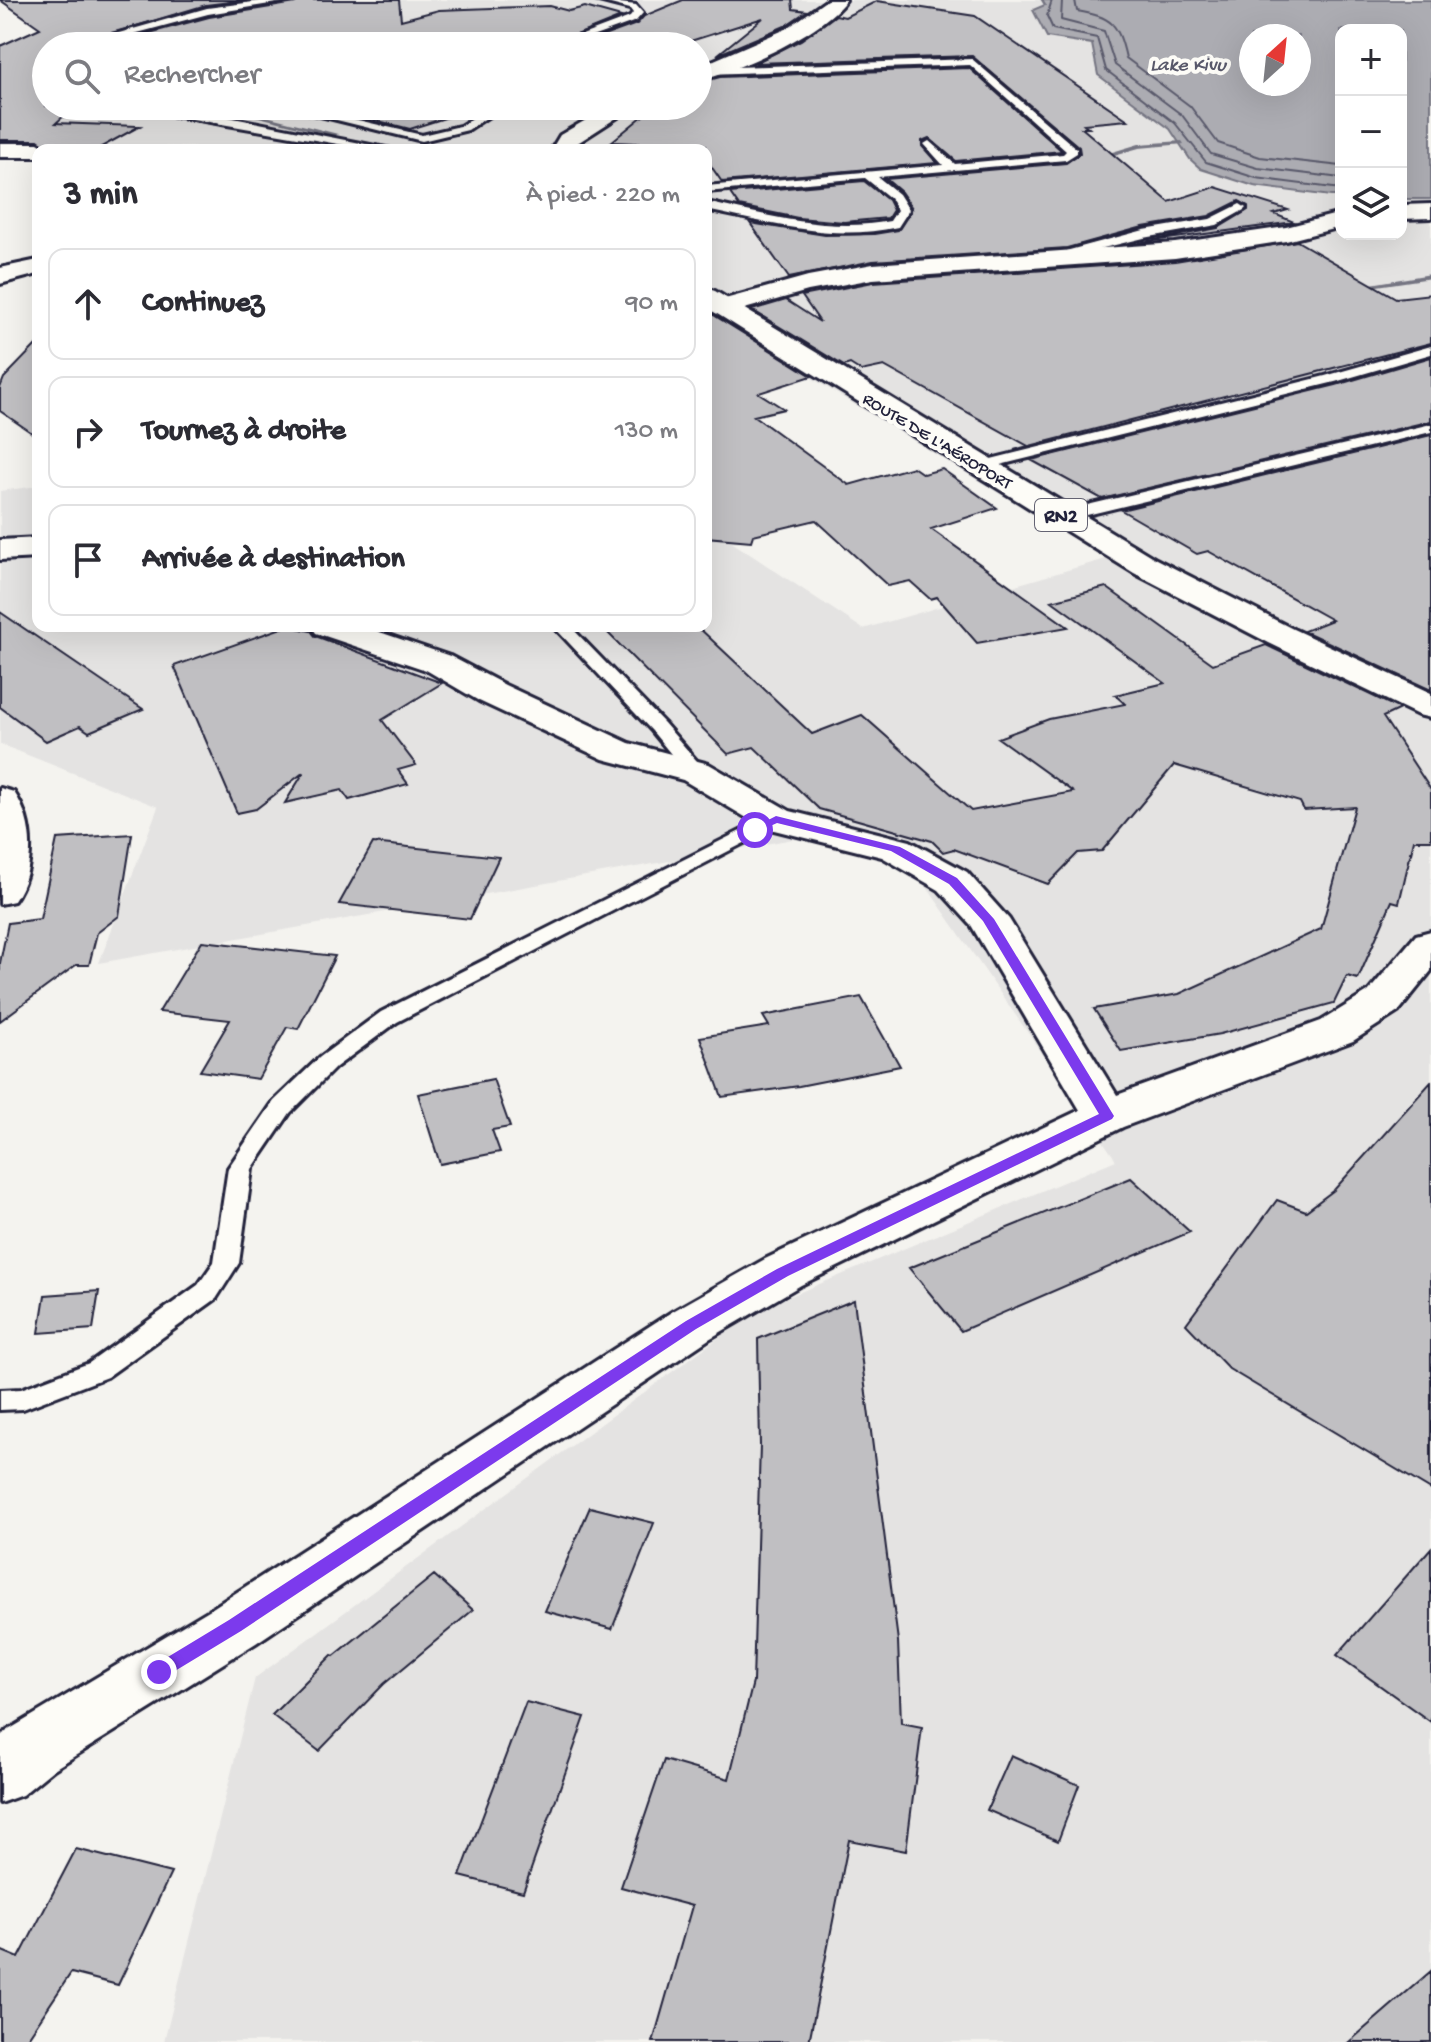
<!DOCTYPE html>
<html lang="fr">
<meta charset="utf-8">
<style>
body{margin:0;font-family:"Gochi Hand",sans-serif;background:#f7f7f7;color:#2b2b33}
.controls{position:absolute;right:24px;top:24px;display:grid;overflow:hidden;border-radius:16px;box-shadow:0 8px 32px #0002}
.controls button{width:72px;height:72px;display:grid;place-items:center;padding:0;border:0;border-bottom:2px solid #e1e1e2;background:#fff;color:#2b2b33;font:40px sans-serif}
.compass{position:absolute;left:1239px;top:24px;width:72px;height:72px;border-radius:50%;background:#fff;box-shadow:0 8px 32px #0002;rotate:27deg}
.stop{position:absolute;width:24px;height:24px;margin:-18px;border:6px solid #7c3aed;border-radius:50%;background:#fff}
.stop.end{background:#7c3aed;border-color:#fff;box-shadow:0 2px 8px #0008}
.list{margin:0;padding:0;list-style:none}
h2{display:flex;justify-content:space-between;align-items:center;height:104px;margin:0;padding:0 32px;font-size:34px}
h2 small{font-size:26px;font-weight:400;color:#7c7c81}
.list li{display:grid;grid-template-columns:52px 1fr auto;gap:24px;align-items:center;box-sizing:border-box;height:112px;margin:0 16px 16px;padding:0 16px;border:2px solid #e1e1e2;border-radius:16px}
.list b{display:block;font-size:30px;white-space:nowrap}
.list em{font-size:26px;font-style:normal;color:#7c7c81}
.icon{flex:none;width:44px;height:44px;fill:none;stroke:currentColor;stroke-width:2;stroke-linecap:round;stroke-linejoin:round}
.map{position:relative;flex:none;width:1431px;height:2042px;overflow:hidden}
.search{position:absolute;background:#fff;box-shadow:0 8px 32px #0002;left:32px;top:32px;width:680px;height:88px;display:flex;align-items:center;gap:20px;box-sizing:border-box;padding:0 28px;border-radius:44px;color:#7c7c81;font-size:30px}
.panel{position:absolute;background:#fff;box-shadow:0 8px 32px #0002;left:32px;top:144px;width:680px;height:488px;border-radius:16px}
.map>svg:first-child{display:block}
.built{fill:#e4e3e2}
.water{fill:#acacb2;stroke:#757582;stroke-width:2;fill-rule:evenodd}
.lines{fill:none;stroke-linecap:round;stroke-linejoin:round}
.shore{stroke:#59596b;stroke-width:2}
.stream{fill:#757582;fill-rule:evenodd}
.building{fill:#c0bfc2;stroke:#22223b;stroke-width:2}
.lane-casing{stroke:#22223b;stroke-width:6}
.street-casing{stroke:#22223b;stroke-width:6}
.highway-casing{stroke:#22223b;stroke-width:6}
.lane{fill:#fdfcf7;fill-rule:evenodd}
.street{fill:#fdfcf7;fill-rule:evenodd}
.highway{fill:#fdfcf7;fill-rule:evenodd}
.route{fill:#7c3aed}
.labels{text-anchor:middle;stroke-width:8;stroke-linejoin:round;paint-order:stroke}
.far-street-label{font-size:18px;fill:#22223b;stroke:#fdfcf7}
.far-water-label{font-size:20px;font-style:italic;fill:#59596b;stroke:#fdfcf7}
.shield{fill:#fdfcf7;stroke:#646373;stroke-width:2}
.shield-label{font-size:20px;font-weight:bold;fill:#22223b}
</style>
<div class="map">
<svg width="1431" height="2042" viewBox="0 0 1431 2042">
<rect width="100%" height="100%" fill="#f4f3ef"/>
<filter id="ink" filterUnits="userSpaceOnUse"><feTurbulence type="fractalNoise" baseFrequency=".0125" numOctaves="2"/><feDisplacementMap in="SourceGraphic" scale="16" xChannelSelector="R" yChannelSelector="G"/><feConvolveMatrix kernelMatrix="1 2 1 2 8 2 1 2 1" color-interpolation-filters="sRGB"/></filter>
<g filter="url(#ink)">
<path class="built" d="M227 0H1042L1045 5 1033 10 1044 26 1045 34 1092 44 1155 117 1170 129 1190 159 1284 191 1341 196V234H1401V199H1431V2042H164L255 1678 755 1311 1116 1160 906 857 793 839 99 963 158 807 0 744V491L38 486V626H706V525L863 629 1106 559 766 350 706 309V150H371L0 144V59L46 106H698V46H50Z"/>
<path class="water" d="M1042 0H1431V199H1401V30H1341V196H1331L1254 186 1201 169 1190 159 1170 129 1098 75 1092 44 1047 37 1033 10 1045 5ZM1251 36H1299V84H1251Z"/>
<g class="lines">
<path class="shore" d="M1052 0 1047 16 1053 29 1097 38 1106 70 1175 123 1206 162 1256 178 1341 189
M1062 0 1061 20 1104 31 1115 65 1182 115 1211 154 1258 168 1341 178
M1075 0 1077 11C1112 17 1118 23 1126 58L1190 106 1218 143 1260 157 1341 166"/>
<path class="stream" d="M215 106H226L338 134 335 136Z
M1182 141 1184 144 1139 148 1093 161 1089 159 1139 144Z
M803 185H806V189L727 193 723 191 727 189Z
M1431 274V278L1357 289 1353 287Z"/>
</g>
<path class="building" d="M0 0H246L206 5 70 46H46V106H75L56 123 140 126 96 150H52L38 140H0V46L40 28Z
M298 0H399L401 20 439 10 550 6 569 11 585 7 621 17 550 46H101L209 17 295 3Z
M683 0H792L793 9 807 11 785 26 717 55 763 18 675 46H576L637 24 644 16Z
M877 1 975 16 1128 120 1084 124 1089 128H1082L1169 202 1215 187 1288 210 1274 214 1294 222 1138 243 1218 228 1248 210V206L1239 201 1209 216 1143 227 1067 248 873 261 789 278 750 223 825 235 874 234 898 230 912 208 901 192 886 179 1066 163 1080 153 1079 147 972 56 755 63 801 40 836 15 845 17Z
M969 68 1062 151 956 161 929 138 922 141V146L937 163 722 182 706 159V146L611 142 655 106H698V83L720 77Z
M319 106H483L410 129Z
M864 181 888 200 893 210 888 218 844 222 798 218 739 206 730 193Z
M1297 241 1396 298 1431 294V343L1014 450 1028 446 884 366 861 371 850 364 844 366 752 310 786 300 820 322 802 296 873 282 1175 261Z
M712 314 812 376 759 393 784 409 754 416 849 485 913 467 923 474 942 469 997 508 931 529 1068 627 977 643 937 597 930 599 910 581 888 586 816 520 753 535 751 541 706 537V316Z
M38 343V437L0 411V388L4 378Z
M1431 357V421L1102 499 1031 460 1336 385Z
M1431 435V690L1304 631 1332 620 1208 551 1197 554 1121 510Z
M1106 587 1213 664 1266 645 1400 709 1383 717 1431 790V840H1414L1399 903 1392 901 1358 979 1347 976 1334 1003 1220 1034 1121 1051 1094 1009 1179 994 1321 929 1355 807 1304 810 1300 802 1174 765 1102 851 1078 853 1048 884 954 849 943 852 932 841 819 809 754 747 728 754 601 626H697L812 734 862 715 971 811 1073 792 998 738 1049 719 1125 704 1115 695 1165 683 1052 601Z
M0 612 113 689 143 709 89 732 80 726 46 741 0 707Z
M287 626 311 631 315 636 442 683 382 720 416 765 398 770 408 784 349 800 342 790 285 803 304 772 256 809 237 813 174 666Z
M132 834 119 916 97 933 89 965H76L0 1021V963L8 923 40 919 57 839Z
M373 843 499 857 470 919 339 904Z
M202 941 335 956 298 1029 287 1027 258 1079 200 1071 230 1020 159 1012Z
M861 997 900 1066 799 1086 722 1097 700 1037 769 1026 763 1016Z
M493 1079 510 1127 492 1130 500 1152 440 1164 418 1094Z
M1431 1082V1490L1229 1369 1186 1324 1277 1200 1306 1211 1334 1190Z
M1131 1178 1190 1232 961 1331 909 1268Z
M99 1291 93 1329 39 1333 45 1295Z
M854 1300 898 1641 901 1723 922 1727 906 1851 849 1840 809 2042H653L692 1906 621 1887 664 1760 729 1779 753 1682 760 1445 758 1339Z
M590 1507 654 1523 612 1629 545 1611Z
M1431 1548V1722L1337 1655Z
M434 1575 473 1610 384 1684 319 1751 272 1715 332 1655 334 1656Z
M526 1702 585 1717 523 1892 460 1876Z
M1011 1755 1079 1785 1058 1841 987 1810Z
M76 1849 171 1873 118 1985 71 1973 25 2042H0V1950L19 1958Z
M1431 1971V2042H1349Z"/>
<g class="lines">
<defs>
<path id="lane" d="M269 0H295L208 14 89 46H73L207 8Z
M595 0 636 5 643 13 636 21 567 46H553L630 17 633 13 630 9Z
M972 59 1077 149V153L1066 160 878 177 899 194 909 210 898 227C832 242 771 223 706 210V202C767 215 828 233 890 221L897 210 890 198 865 178 706 192V186L943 165 924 144 929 141 955 164 1063 154 1066 151 970 65 706 74 701 71 706 68Z
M117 106H148L213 114 396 150H373Z
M280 106H298L422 135 460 126 492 106H504L468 130 422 141Z
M1240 204 1246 208 1244 210 1217 225 1144 238 1053 260 1047 256 1144 230 1210 219Z
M1431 346V354L1335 382 980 470 973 466 975 463 1325 376Z
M1431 424V432L1062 521 1054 516 1062 511Z
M553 626H570L664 723 703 768 705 772 703 776H689L652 731Z
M776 813 783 815 786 819 783 823 397 1022 336 1067 290 1113 252 1169 239 1263 216 1299 107 1377 23 1409 0 1410V1390L21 1389 89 1363 198 1285 214 1262 228 1168 274 1101 320 1057 381 1012Z"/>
<path id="street" d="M0 143H38L49 150H38V157H0Z
M1431 204V218L1401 219V205Z
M1341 213V227L1286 241 1175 258 873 279 808 291 723 315 714 312 710 307 714 302 808 276 873 264 1175 243 1286 227Z
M38 260V274L0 284V268Z
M38 538V558L0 560V540Z
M311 626H362L450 656 505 685 629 743 709 764 790 811 910 841 967 872 1009 919 1117 1095 1321 1021 1368 992 1416 935 1431 931V971L1398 1012 1353 1041 1123 1127 801 1285 709 1339 256 1643 54 1769 22 1795 0 1803V1736L10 1729 214 1607 673 1311 765 1259 1080 1110 971 925 939 890 882 857 762 827 683 780 603 759 479 701 426 670 316 633Z
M0 788 14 792C35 823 36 869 14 901L0 904Z"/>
<path id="highway" d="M827 0H846C821 34 740 70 698 80V67L786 29Z
M610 106H635L576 144 573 150H551L560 135Z
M706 288 715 291 1156 559 1293 629 1431 693V718L1418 715 1269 643 1134 573 706 307Z"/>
</defs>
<use href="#lane" class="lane-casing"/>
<use href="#street" class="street-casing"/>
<use href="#highway" class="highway-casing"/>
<use href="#lane" class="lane"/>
<use href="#street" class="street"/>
<use href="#highway" class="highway"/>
</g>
</g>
<path class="route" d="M776 816 900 847 957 878 994 919 1114 1116 1112 1119 788 1276 696 1329 241 1631 165 1677H153L150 1672 153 1666 229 1620 686 1321 777 1269 1099 1114 983 921 949 884 891 851 777 823 755 833 749 830Z"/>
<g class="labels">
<g class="far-street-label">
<text transform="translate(938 440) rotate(31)" y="6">ROUTE DE L'AÉROPORT</text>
</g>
<g class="far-water-label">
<text x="1188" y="70">Lake Kivu</text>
</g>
<rect class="shield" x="1035" y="499" width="52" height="32" rx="6"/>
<g class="shield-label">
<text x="1061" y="522">RN2</text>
</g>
</g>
</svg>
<div class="controls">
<button>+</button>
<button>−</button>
<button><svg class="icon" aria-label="layers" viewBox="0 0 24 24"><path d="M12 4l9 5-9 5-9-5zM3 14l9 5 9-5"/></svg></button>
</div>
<svg class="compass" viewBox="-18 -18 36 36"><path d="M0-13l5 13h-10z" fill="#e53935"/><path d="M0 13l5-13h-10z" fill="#7c7c81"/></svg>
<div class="stop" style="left:755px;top:830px"></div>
<div class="stop end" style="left:159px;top:1672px"></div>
<div class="search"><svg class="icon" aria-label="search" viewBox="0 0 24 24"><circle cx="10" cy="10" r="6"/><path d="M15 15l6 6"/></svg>Rechercher</div>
<section class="panel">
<h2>3 min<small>À pied · 220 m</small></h2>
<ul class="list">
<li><svg class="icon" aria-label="ahead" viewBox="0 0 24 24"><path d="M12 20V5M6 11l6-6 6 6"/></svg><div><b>Continuez</b></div><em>90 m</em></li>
<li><svg class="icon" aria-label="right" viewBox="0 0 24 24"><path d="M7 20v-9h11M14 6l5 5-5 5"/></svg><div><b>Tournez à droite</b></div><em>130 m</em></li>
<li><svg class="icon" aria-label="arrive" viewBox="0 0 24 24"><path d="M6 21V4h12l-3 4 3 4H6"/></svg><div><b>Arrivée à destination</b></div></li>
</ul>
</section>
</div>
